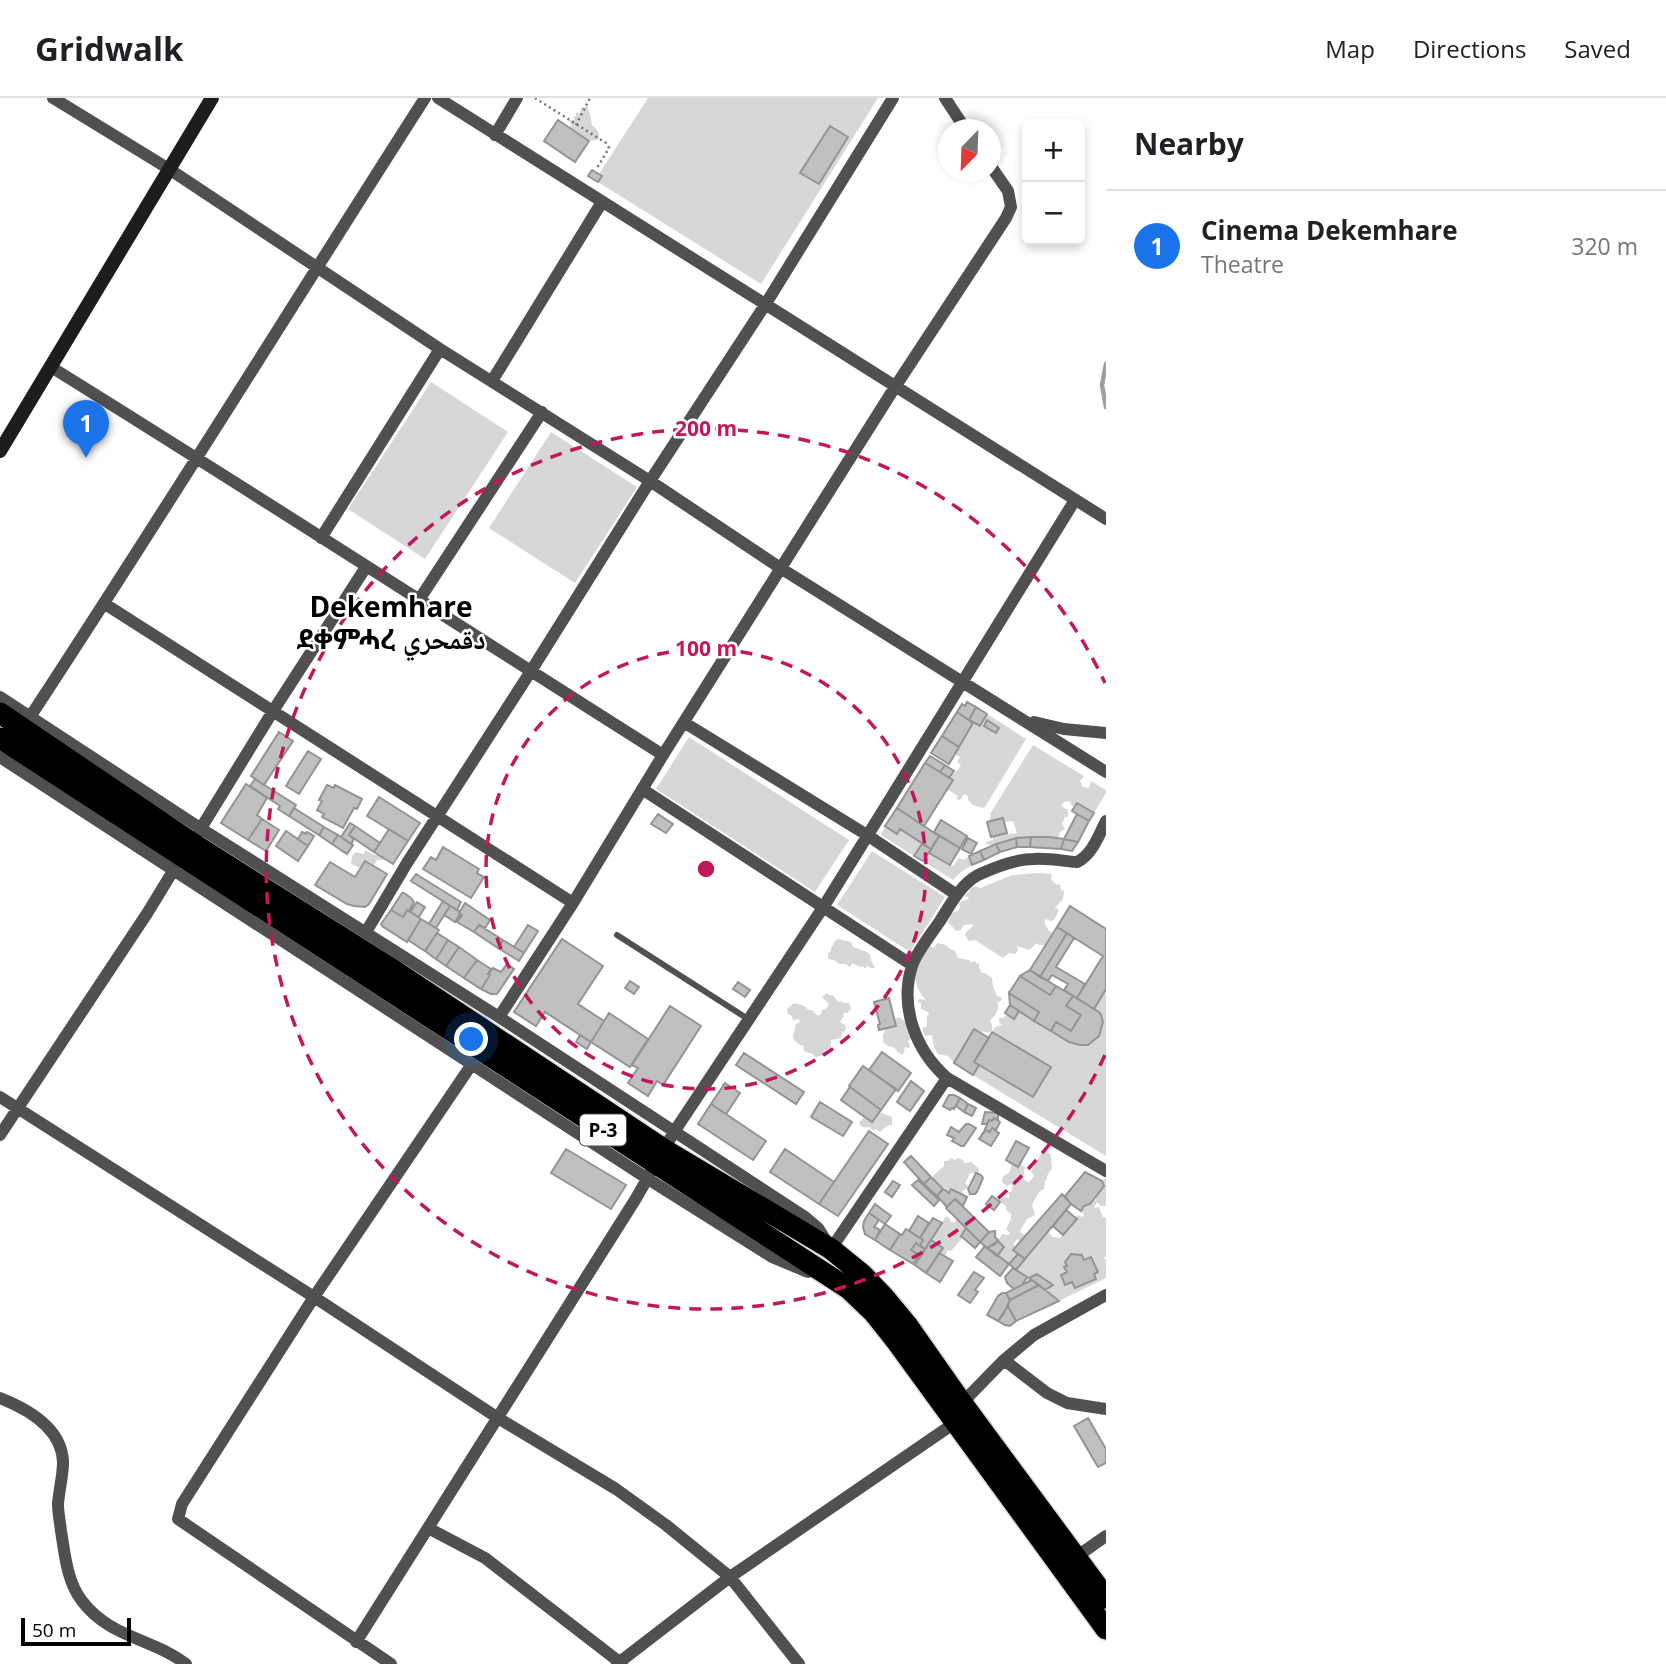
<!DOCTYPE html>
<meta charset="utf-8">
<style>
body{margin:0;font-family:"Open Sans","Noto Naskh Arabic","Noto Sans Ethiopic",sans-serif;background:#f6f6f6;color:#202124}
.controls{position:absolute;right:21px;top:21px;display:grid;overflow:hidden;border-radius:10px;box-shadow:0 4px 10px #0003}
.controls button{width:63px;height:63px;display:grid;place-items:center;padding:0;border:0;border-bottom:2px solid #e0e0e0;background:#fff;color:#202124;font:35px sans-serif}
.compass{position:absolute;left:938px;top:21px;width:63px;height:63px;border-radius:50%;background:#fff;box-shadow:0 4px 10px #0003;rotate:203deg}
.scale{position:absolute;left:21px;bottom:18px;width:110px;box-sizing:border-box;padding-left:7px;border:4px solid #000;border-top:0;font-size:19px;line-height:24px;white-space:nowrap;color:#000;-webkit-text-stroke:5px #fff;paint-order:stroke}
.you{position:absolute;left:472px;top:942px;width:24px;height:24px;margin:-18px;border:5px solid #fff;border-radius:50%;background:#1a73e8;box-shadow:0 0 0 10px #1a73e833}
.badge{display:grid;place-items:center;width:46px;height:46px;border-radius:50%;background:#1a73e8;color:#fff;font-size:23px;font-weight:700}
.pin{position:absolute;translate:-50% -58px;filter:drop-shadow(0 2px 4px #0008)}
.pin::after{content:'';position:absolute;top:37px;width:24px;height:21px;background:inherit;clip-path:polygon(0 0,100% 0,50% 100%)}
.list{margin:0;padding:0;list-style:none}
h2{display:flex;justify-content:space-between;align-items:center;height:91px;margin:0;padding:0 28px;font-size:30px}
h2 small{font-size:23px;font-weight:400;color:#757577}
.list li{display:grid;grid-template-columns:46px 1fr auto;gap:21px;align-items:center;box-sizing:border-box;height:112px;padding:0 28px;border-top:2px solid #e0e0e0}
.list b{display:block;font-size:26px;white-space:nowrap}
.list p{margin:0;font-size:23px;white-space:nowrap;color:#757577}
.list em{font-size:23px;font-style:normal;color:#757577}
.map{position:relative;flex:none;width:1106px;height:1566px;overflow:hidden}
header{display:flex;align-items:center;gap:42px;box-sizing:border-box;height:98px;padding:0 35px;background:#fff;border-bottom:2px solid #e0e0e0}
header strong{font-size:33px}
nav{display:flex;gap:38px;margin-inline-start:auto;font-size:24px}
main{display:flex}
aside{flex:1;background:#fff}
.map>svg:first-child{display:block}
.green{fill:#d7d7d7}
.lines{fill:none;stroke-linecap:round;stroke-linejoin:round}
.stream{stroke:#9e9e9e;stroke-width:4.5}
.building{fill:#c0c0c0;stroke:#949494;stroke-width:2}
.highway-casing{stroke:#dbdbdb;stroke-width:24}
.path{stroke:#727272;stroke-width:2.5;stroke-dasharray:2 3.5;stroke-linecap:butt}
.lane{stroke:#505050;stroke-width:6}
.street{stroke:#505050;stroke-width:12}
.secondary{stroke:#1d1d1d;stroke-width:14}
.highway{stroke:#000;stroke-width:21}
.ring{fill:none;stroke:#c2185b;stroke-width:3.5;stroke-dasharray:12 9}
.labels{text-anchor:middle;stroke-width:5;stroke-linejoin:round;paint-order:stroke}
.shield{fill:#fff;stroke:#4c4c4c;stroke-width:2}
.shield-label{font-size:19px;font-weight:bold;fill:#000}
.district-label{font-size:28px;font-weight:bold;fill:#000;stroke:#fff}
.centre{fill:#c2185b;stroke:#fff;stroke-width:3.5}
.ring-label{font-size:21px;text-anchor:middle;font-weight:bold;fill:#c2185b;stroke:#fff;stroke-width:5;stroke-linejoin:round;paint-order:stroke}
</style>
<header>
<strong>Gridwalk</strong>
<nav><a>Map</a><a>Directions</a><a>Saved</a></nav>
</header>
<main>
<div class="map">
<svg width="1106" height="1566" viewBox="0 0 1106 1566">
<rect width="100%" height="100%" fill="#fff"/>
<path class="green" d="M648 0H878L761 186 598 84 602 78 599 76Z
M588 8V12L590 15 592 27C597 32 600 33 599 41 588 46 579 36 570 30L571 27 569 22H574L573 19 576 18V15H580L581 10Z
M431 284 508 334 425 461 348 411Z
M551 334 637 389 575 485 489 430Z
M987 616 1026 641 985 709 983 710 973 707 968 702V698L964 696 960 702 956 701 958 698 947 691C951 673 954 679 961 667L957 664 960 659 955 656 973 625 980 628Z
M689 639 849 742 815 794 656 691Z
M1033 647 1084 678 1080 683 1083 689 1089 690 1091 683 1106 692V695L1094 715 1077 705 1074 709 1071 707 1070 703 1064 704 1061 708 1068 712V719H1065L1062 726 1065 731 1060 734 1058 740C1044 739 1031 738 1018 740 1007 742 996 749 986 746V744L993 742V738L1007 735 1009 737 1011 735 1013 736 1017 735 1013 723 1004 724 1002 720 989 723 991 718 990 716Z
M885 728 897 736 900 731 922 746 914 758 881 737Z
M365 752 374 757H378L387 762H377L374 768 365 763 361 770 351 766 352 758 356 754 364 756Z
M872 753 945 799 910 854 837 807Z
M929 755 953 768 959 760 964 762 969 758 972 767 961 774 953 782 923 763Z
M1038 775 1052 776 1051 781 1057 787 1060 786 1061 792 1064 793 1063 801 1055 810 1056 811 1058 809V815L1054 822 1051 823 1045 821C1043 826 1048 832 1053 836L1045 847H1039L1037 845 1029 852 1017 848 1018 852 1015 856 1009 855 1003 860 975 842 969 843 965 837 966 834 973 828V826L964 827 961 832 956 833 948 824 951 815 957 813 960 810 959 806V804L969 801 968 799 964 798 970 793 971 790 975 788 980 790 1013 777Z
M838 841 851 844 853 849 867 854 871 858 870 860 875 870H871L867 868 866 870H864L863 868 860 869 852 865 850 869 845 866H839L834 862 828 861V855L831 853V850L835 843Z
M924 844 934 850 937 845 946 847 950 851 955 853 958 860 969 862 971 865 974 863 976 864 977 866 979 865V870L982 875H985L992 880 993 889 997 898 1002 900 1000 904 997 903C1000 910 996 918 990 922L992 927V932L988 935 983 933 981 935 974 932 954 965 948 958 938 956 934 950 932 937 925 938 923 934V929H927V918L929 916 928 914 921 911V905L917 904 919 901 926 902C914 891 914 871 912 855L914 850Z
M1106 891V1058L973 977 979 967 992 934 995 929 1002 927 999 924V920H1003L1007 917 1014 921 1019 913C1034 923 1061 943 1078 946 1099 950 1106 923 1094 911Z
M827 895 829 897H833L838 904 841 903 844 905H849L851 911 847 915H843L844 918 840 924 845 927 846 932 843 934 841 940 831 942V950L828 953 827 957 815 959 813 956 804 953 803 947H800L794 942 793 937 796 926 801 923 797 921 793 923 792 918 788 916 787 911 794 905C799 906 806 908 808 912H812L818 918 821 916 822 912 826 911 829 906 822 899Z
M899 919 906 924 914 944 910 941 908 942 910 948 909 950 905 949 903 957 897 954 895 950 888 948 883 944V937L886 930 888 931 889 925Z
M879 1014 892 1019V1027L887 1028 880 1034 876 1031 874 1033 869 1029C865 1030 861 1030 859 1025L863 1020Z
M1044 1051 1051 1057 1052 1070 1047 1078V1081L1045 1083 1044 1091 1039 1094 1032 1107 1035 1117 1027 1121C1025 1126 1021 1129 1020 1134L1026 1138 1021 1144 1017 1141 1013 1146 1016 1149 1014 1153 1018 1156 1009 1166 997 1158 998 1143 1002 1136 1008 1137 1010 1135 1006 1131 1011 1121V1116L1006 1112V1108L997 1102 1004 1099 1009 1100V1096L1007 1094H1011L1013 1089 1011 1086 1007 1088 1002 1084 1003 1078 1010 1074 1012 1065 1018 1069 1022 1063V1068L1025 1069 1023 1081 1029 1084 1034 1078 1031 1073Z
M951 1060 955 1062 958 1060 963 1062 964 1065 971 1064 979 1071V1076L970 1075 965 1086 968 1087 967 1090 962 1093 964 1097 951 1091 949 1095 944 1094 945 1090C939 1089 934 1084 933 1078L944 1068V1063H948Z
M1104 1081H1106V1108H1101L1097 1104 1094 1110 1099 1109 1103 1119 1106 1120V1158L1104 1160 1106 1162V1180L1059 1203 1045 1192 1052 1186 1037 1176 1029 1180 1032 1182 1022 1187 1027 1179 1016 1172 1048 1134 1053 1139 1060 1140 1077 1121 1075 1120 1077 1117 1083 1119 1084 1117 1081 1113 1084 1108H1088L1093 1102 1096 1103 1095 1100 1104 1088 1102 1083Z
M946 1118 950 1121V1123L955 1125 957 1121 966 1130 963 1139 951 1153 948 1152 945 1158 939 1155 942 1149 931 1142Z"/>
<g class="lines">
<path class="stream" d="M1106 266 1102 287 1106 309"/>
</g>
<path class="building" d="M558 22 589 43 575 64 544 43Z
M830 28 848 39 819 86 800 75Z
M592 72 602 78 598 84 588 78Z
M967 604 976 609 969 622 957 614 962 606 965 608Z
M976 609 987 616 980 628 969 622Z
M957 614 973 625 959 649 942 638Z
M987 622 999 630 996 635 984 628Z
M279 634 293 643 264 687 251 678Z
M942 638 959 649 949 666 931 655Z
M308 653 321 661 299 696 286 688Z
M930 658 945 667 940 674 925 665Z
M925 665 953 682 924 728 897 710Z
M945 667 954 673 949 680 940 674Z
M255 681 296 707 289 718 278 711 280 708 250 688Z
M246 686 267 700 257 717 262 721 248 742 221 725Z
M327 687 334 690 335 687 362 701 357 711 354 710 343 730 322 719 324 716 317 712 322 703 319 702Z
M379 699 420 725 408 743 367 718Z
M1077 705 1094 715 1089 723 1072 713Z
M294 710 324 729 319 737 289 718Z
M897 710 939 738 931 751 900 731 897 736 885 728Z
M658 716 673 726 666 735 651 726Z
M1077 716 1089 723 1078 744 1064 741Z
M1003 720 1007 735 991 739 987 724Z
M262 721 279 732 266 753 248 742Z
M941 722 967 738 960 750 934 734Z
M350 725 355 728 349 737 354 741 351 746 341 739Z
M355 728 380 745 374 754 349 737Z
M324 729 338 737 332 746 319 737Z
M389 731 408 743 393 766 374 754Z
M286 733 308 748 298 763 276 748Z
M302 734 306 736 307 734 314 738 308 748 298 741Z
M338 737 353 747 347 756 332 746Z
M939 738 960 750 950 767 929 755Z
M1031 739H1049L1064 741 1061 751 1030 749Z
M1031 739 1030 749H1017L1016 740Z
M968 740 977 745 971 756 962 751Z
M1016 740 1017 749 1000 754 996 746Z
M1064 741 1078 744 1072 753 1061 751Z
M922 746 931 751 923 763 914 758Z
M996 746 1000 754 984 762 980 753Z
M443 749 479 771 477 775 484 779 471 800 423 771 431 759 436 762Z
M980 753 984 762 972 767 969 758Z
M365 763 387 776 369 806 365 809 354 808 347 806 315 787 330 764 355 779Z
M416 776 461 804 457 812 411 783Z
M402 795H404L411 800 414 804 409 813 407 812 403 819 391 812Z
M443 803 450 808 436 830 429 826Z
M417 804 425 809 419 819 410 814Z
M465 805 490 822 485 830 479 827 474 834 457 824 462 817 459 815Z
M450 808 459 813 460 816 455 824 444 817Z
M1070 808 1106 831V891L1094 911 1077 900 1103 858 1057 829Z
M391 812 403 819 407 812 421 821 407 844 382 828 381 826Z
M421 821 439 832 425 853 408 842Z
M479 827 503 842 498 850 474 834Z
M528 827 538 833 524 855 514 849Z
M1057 829 1067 835 1040 879 1030 872Z
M437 835 448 842 436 861 425 853Z
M1067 835 1074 840 1056 869 1085 886 1077 900 1064 892 1068 886 1052 877 1048 883 1040 879Z
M562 841 603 868 578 906 604 923 591 944 545 914 536 928 514 914Z
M448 842 459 849 446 868 436 861Z
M503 842 524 855 519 863 498 850Z
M459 849 477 862 464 880 446 868Z
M477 862 491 871 488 876 490 877 481 891 464 880Z
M507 866 514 871 497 896H491L481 891 490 877 488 876 493 870 501 874Z
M1030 872 1056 888 1050 897 1020 878Z
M1020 878 1050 897 1056 888 1073 898 1066 908 1081 917 1071 933 1056 924 1051 933 1034 923 1039 914 1009 895Z
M630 883 639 889 634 896 625 890Z
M738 884 750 892 745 899 733 891Z
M1009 895 1039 914 1034 923 1010 907Z
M1073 898 1099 914 1101 917 1103 924 1099 938 1088 947H1080L1069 944 1051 933 1056 924 1071 933 1081 917 1066 908Z
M889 900 896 928 879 932 878 927 880 926 874 904Z
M1010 907 1019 913 1014 921 1005 915Z
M670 908 701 928 663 987 657 983 648 998 628 985 638 970 632 967Z
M609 915 648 941 630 969 591 944Z
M974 931 989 940 974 964 979 967 973 977 954 965Z
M992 934 1051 969 1033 999 974 964Z
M580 937 591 944 587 951 576 944Z
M882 954 911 975 898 993 869 972Z
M744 955 804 994 796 1006 736 967Z
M863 968 896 991 881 1012 849 988Z
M911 983 924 993 910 1013 897 1004Z
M725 985 740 995 726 1016 711 1006Z
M850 989 881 1012 872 1024 841 1002Z
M949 997H954L960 1000 954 1011 952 1010 950 1012 943 1008Z
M960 1000 968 1006 964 1014 956 1008Z
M820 1004 852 1024 843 1038 811 1019Z
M711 1006 766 1043 753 1062 698 1026Z
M968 1006 976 1010 972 1018 964 1014Z
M985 1014 998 1015V1022L994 1020 992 1023 989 1022 987 1026H982Z
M994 1020 1000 1024 996 1032 992 1030 990 1034 985 1032 983 1036 989 1022 992 1023Z
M966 1026H969L976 1030 964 1048H961L954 1044 952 1043 954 1040 947 1037 951 1029 959 1034Z
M992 1030 999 1035 991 1048 979 1041 985 1032 990 1034Z
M869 1033 888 1046 838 1118 819 1106Z
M1016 1043 1029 1050 1018 1069 1006 1062Z
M566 1051 626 1087 611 1111 551 1075Z
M785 1051 834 1084 819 1106 770 1074Z
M911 1058 931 1079 924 1086 904 1064Z
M1085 1074 1102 1083 1104 1088 1090 1106 1084 1108 1081 1113 1071 1106 1065 1098Z
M976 1075 981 1077 983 1080 977 1094 975 1096H970L968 1091Z
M931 1079 943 1091 937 1098 924 1086Z
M918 1082 939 1102 934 1108 912 1087Z
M893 1083 900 1087 892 1099 885 1094Z
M943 1091 949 1095 951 1091 967 1099 963 1108 955 1101 947 1109 937 1098Z
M1062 1096 1071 1106 1025 1161 1013 1152Z
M992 1098 1000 1104 994 1112 986 1106Z
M955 1101 989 1134 980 1144 946 1110Z
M875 1106 891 1118 885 1126 869 1115Z
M1066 1112 1077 1121 1063 1137 1053 1128Z
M869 1115 879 1122 874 1129 880 1132 875 1142 865 1136 863 1129 864 1123Z
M918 1118 929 1125 920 1140 909 1133Z
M933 1120 942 1125 925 1151 920 1148 923 1142 920 1140Z
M885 1126 900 1136 890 1152 875 1142Z
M966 1130 980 1144 975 1150 961 1138Z
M906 1131 923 1142 920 1148 916 1145 911 1152 919 1157 913 1166 890 1152 900 1136 902 1137Z
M995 1133V1139L998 1142 995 1146 987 1150 980 1144 989 1134Z
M931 1142 943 1150 926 1175 915 1167Z
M998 1143 1004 1149 997 1158 987 1150Z
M916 1145 925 1151 921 1158 911 1152Z
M985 1148 1009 1166 1000 1178 976 1159Z
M939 1155 953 1163 940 1184 926 1175Z
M1018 1156 1025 1161 1016 1172 1009 1166Z
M1071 1156 1082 1157 1084 1162 1091 1159 1098 1174 1094 1176 1096 1181 1075 1190 1072 1184 1065 1187 1061 1177 1067 1174 1064 1169 1067 1168 1065 1164Z
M1013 1170 1027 1179 1022 1187 1014 1191 1007 1185 1005 1179Z
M974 1174 984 1180 975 1192 978 1194 970 1205 958 1197Z
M1037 1176 1053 1187 1045 1192 1029 1180Z
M1032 1182 1039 1187 1010 1202 1006 1195Z
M1039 1187 1059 1203 1016 1223 1008 1208 1010 1202Z
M1002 1195H1006L1010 1202 1003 1217 998 1223 987 1217 998 1198Z
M1008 1208 1016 1223 1010 1228 1005 1227 998 1223Z
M1088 1320 1106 1351V1365L1098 1369 1074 1328Z"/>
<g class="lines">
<defs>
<path id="highway" d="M0 615 192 745 395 873 665 1052 831 1151 863 1177 884 1199 908 1228 962 1305 1106 1500
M0 640 849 1191 874 1215 897 1244 1106 1531"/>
</defs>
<use href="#highway" class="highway-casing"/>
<path class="path" d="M535 0 606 45 609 50 597 70
M576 27 590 0"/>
<path class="lane" d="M617 837 748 921"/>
<path class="street" d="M53 0 169 71 440 251 650 383 782 471 1106 674
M438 0 1106 421
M945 0 966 32
M495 37 517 0
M51 269C256 396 459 528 663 657
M492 283 602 104
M321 440 440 251
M419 502 542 314
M105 506 573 805
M0 599 200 730 499 919 805 1119 818 1130 831 1151 947 980
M1034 624 1064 631 1106 635
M31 625 30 619C164 415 293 206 425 0
M685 625 867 737 957 797
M0 659 648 1081 772 1159 808 1174
M642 691 912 867
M1106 723C1099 737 1092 757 1077 764 1063 763 1049 760 1034 761 1015 761 995 769 978 777 961 786 950 807 940 823 932 835 916 855 912 868 899 909 916 953 947 980L1106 1073
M198 735 273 613 366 469
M366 834 407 765 531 573 650 383 765 207 893 0
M499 919 573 805 663 657 895 289 1006 120 1011 109 1008 93 990 67
M0 999 314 1199 498 1320 616 1391 666 1427 730 1479 799 1566
M0 1037 148 814 176 768
M1004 1262 1047 1295 1067 1305 1106 1311
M0 1300C28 1311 62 1330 63 1364 63 1378 59 1392 58 1406 58 1415 60 1424 61 1433 65 1457 67 1484 82 1503 110 1540 152 1540 186 1566
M962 1305 1004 1262 1034 1237 1106 1197
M428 1430 485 1460 622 1566
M1076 1459 1106 1438
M356 1544 635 1102 674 1034 824 808 1075 402
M391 1566 178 1421 182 1406 314 1199 472 966
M617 1566 730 1479 956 1324"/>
<path class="secondary" d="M0 353 212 0"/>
<use href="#highway" class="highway"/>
</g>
<g class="ring">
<circle cx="706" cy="771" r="220"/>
<path d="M1105 957A440 440 0 1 1 1105 585"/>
</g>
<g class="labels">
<rect class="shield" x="580" y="1016.5" width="46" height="31" rx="5"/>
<g class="shield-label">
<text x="603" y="1039">P-3</text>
</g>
<g class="district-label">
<text x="391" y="519">Dekemhare<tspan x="391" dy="32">ደቀምሓረ دقمحري</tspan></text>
</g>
</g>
<circle cx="706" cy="771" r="10" class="centre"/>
<g class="ring-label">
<text x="706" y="338">200 m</text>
<text x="706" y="558">100 m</text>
</g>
</svg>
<div class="controls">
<button>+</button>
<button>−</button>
</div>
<svg class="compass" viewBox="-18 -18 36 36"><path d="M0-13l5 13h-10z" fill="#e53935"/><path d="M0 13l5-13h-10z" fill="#757577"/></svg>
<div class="scale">50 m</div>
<div class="you"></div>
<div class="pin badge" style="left:86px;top:360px">1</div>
</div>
<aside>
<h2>Nearby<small></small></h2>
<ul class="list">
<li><span class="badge">1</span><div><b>Cinema Dekemhare</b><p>Theatre</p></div><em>320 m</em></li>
</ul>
</aside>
</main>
